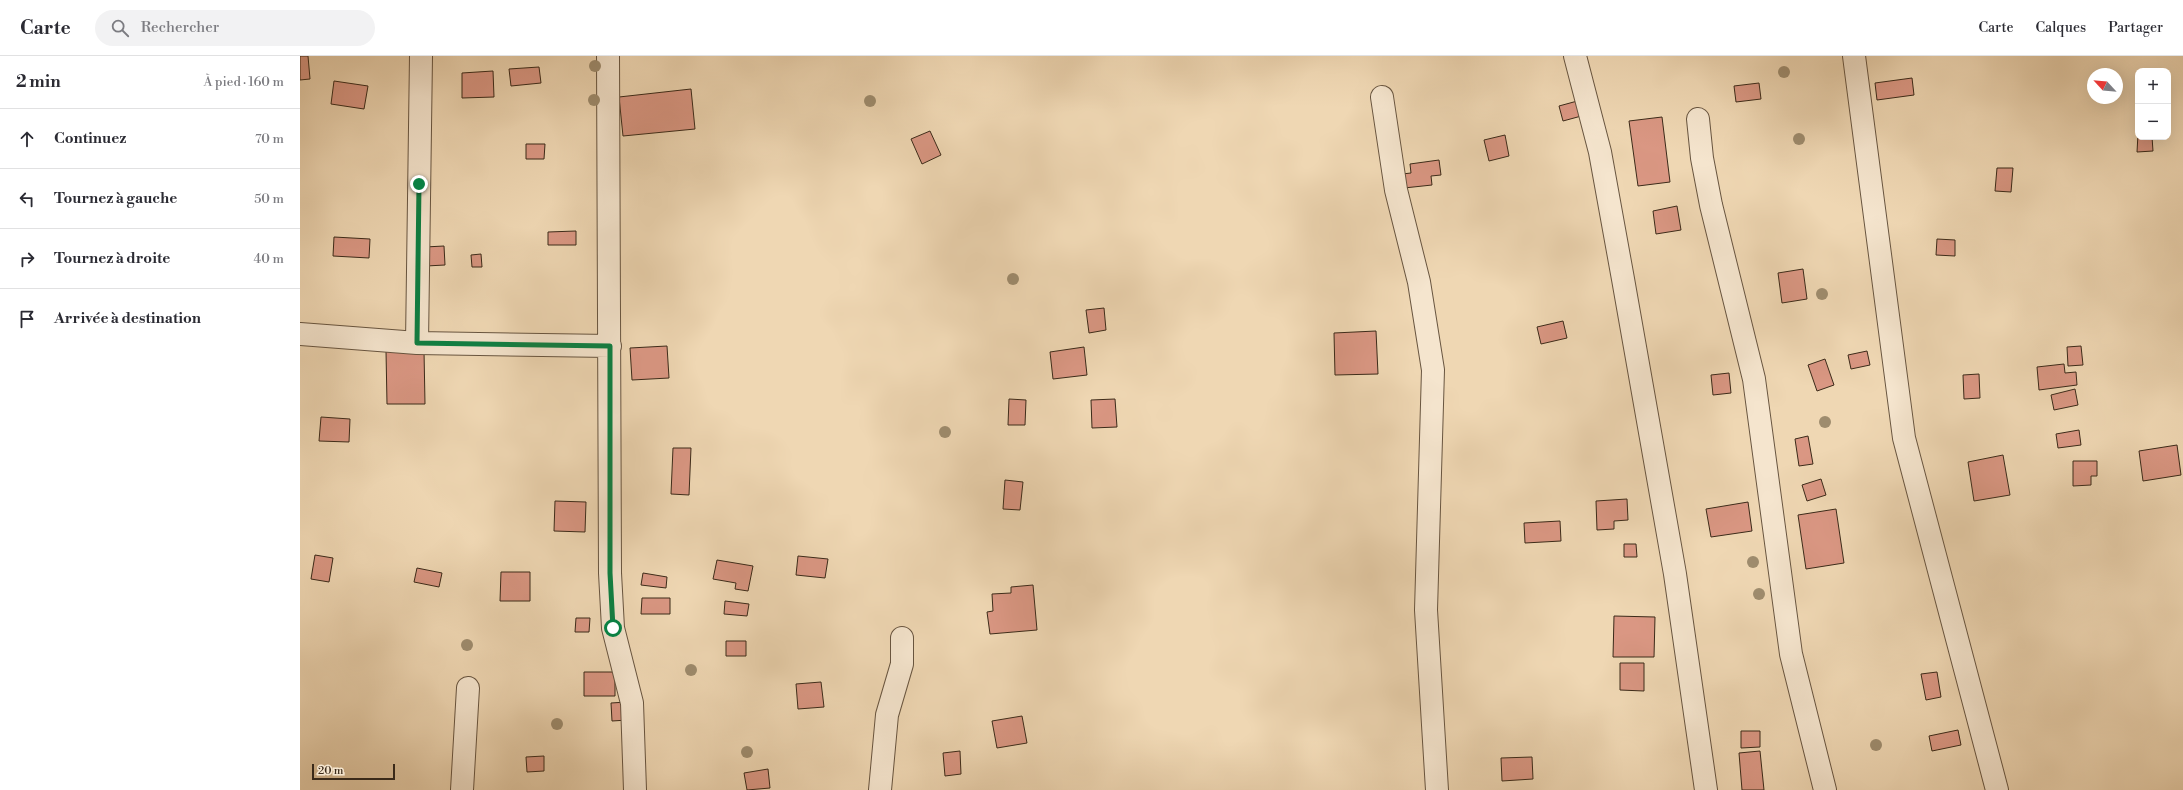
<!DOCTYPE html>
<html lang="fr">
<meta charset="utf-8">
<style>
body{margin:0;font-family:"Libre Bodoni",serif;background:#f2f2f3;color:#2b2b33}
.controls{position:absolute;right:12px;top:12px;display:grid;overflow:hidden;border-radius:8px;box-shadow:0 4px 16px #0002}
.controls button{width:36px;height:36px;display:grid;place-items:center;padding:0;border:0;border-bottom:1px solid #e1e1e2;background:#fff;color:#2b2b33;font:20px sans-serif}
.compass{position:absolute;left:1787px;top:12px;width:36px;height:36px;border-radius:50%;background:#fff;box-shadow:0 4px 16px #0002;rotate:296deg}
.scale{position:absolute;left:12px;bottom:10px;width:83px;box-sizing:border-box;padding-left:4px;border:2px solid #3b2a19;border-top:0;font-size:11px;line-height:14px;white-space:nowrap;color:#3b2a19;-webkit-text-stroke:3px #f5e5ce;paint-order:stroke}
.stop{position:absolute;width:12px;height:12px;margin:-9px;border:3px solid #0b8043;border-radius:50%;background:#fff}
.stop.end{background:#0b8043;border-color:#fff;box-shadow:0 1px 4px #0008}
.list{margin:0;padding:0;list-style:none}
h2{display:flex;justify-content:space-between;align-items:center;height:52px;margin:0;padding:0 16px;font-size:17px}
h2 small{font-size:13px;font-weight:400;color:#7c7c81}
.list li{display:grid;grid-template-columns:26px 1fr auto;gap:12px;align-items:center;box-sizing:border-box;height:60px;padding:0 16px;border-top:1px solid #e1e1e2}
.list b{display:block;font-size:15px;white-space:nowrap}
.list em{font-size:13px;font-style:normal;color:#7c7c81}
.icon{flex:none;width:22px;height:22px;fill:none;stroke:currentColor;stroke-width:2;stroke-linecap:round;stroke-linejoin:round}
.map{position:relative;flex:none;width:1883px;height:734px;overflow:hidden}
header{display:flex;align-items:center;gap:24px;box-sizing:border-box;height:56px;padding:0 20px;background:#fff;border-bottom:1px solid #e1e1e2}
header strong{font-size:19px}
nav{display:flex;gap:22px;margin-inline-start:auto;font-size:14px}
.search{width:280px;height:36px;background:#f2f2f3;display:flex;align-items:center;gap:10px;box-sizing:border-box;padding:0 14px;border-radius:22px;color:#7c7c81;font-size:15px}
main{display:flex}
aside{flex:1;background:#fff}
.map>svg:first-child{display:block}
.building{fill:#da9783;stroke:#3b2a19}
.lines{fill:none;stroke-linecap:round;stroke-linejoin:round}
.street-casing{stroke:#685540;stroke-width:24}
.street{stroke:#f5e5ce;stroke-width:22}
.tree{fill:#9e8c6e}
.route{stroke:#0b8043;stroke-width:5}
</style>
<header>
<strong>Carte</strong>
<div class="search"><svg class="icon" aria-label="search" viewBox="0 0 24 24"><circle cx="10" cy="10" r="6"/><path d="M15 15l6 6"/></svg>Rechercher</div>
<nav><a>Carte</a><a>Calques</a><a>Partager</a></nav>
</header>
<main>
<aside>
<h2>2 min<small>À pied · 160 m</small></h2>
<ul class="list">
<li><svg class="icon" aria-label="ahead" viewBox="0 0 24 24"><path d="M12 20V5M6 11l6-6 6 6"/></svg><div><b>Continuez</b></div><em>70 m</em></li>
<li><svg class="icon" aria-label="left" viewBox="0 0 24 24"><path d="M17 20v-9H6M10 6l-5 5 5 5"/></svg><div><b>Tournez à gauche</b></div><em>50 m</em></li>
<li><svg class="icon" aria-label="right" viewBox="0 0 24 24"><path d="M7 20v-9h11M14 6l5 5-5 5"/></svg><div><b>Tournez à droite</b></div><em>40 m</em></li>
<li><svg class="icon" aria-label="arrive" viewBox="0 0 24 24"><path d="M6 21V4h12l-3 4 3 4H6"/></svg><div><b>Arrivée à destination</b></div></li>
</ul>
</aside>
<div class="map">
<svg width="1883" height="734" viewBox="0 0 1883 734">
<rect width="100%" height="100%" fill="#efd7b3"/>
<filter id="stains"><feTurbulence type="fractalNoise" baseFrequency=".005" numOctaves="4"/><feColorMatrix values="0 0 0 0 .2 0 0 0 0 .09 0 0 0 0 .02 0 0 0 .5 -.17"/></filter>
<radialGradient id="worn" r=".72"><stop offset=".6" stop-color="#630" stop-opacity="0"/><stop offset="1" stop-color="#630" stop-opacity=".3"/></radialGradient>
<path class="building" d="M0 0H8L10 23 0 24Z
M239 11 241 27 211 30 209 13Z
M193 15 194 41 162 42V17Z
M1612 22 1614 39 1577 44 1575 27Z
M34 25 68 30 64 53 31 48Z
M1459 27 1461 43 1436 46 1434 30Z
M391 33 395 73 323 80 319 41Z
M1281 44 1285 59 1263 65 1259 50Z
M1362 61 1370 126 1338 130 1329 65Z
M630 75 641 99 622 108 611 83Z
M1838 78V81H1852L1853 95 1837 96Z
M1205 79 1209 100 1189 105 1184 84Z
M226 88H245L244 103H226Z
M1139 104 1141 119 1131 120 1132 129 1104 132 1102 118 1111 117 1110 108Z
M1697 112H1713L1711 136 1695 135Z
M1377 150 1381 174 1356 178 1353 155Z
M276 175V189H248V176Z
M34 181 70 183 69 202 33 200Z
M1637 183 1655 184V200L1636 199Z
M144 190 145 209 126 210 125 191Z
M181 198 182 211H172L171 199Z
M1503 213 1507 243 1482 247 1478 217Z
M804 252 806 274 789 277 786 254Z
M1263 265 1267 282 1241 288 1237 271Z
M1076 275 1078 318 1035 319 1034 277Z
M367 290 369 322 332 324 330 292Z
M1781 290 1783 309 1768 310 1767 291Z
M784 291 787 319 753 323 750 296Z
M86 295H124L125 348H87Z
M1567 295 1570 309 1551 313 1548 299Z
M1525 303 1534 329 1517 335 1508 309Z
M1764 308 1765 317 1776 316 1777 329 1739 334 1737 311Z
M1429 317 1431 337 1413 339 1411 319Z
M1679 318 1680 342 1664 343 1663 319Z
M1775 333 1778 349 1754 354 1751 339Z
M709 343 726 344 725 369H708Z
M815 343 817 371 792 372 791 344Z
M21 361 50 363 49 386 19 385Z
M1779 374 1781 389 1758 392 1756 378Z
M1508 380 1513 408 1499 410 1495 383Z
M1877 389 1881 419 1843 425 1839 395Z
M373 392H391L389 439 371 438Z
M1703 399 1710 439 1674 445 1668 406Z
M1773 405H1797V420H1791V429L1773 430Z
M1521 423 1526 439 1507 445 1502 429Z
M705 424 723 426 720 454 703 453Z
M1327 443 1328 464 1314 465V473L1297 474 1296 445Z
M255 445 286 446 285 476 254 475Z
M1448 446 1452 475 1411 481 1406 453Z
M1536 453 1544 507 1506 513 1498 459Z
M1260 465 1261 485 1225 487 1224 467Z
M1324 488H1336L1337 501H1324Z
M15 499 33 502 29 526 11 523Z
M498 500 528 503 525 522 496 519Z
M417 504 453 510 448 535 435 533 436 527 413 523Z
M117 512 142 517 139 531 114 526Z
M201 516H230V545H200Z
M343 517 367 521 366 532 341 529Z
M733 529 737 574 690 578 687 556 693 555 692 538 711 537V531Z
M342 542H370V558H341Z
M425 545 449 548 447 560 424 558Z
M1314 560 1355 561 1354 601H1313Z
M276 562H290L289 576H275Z
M426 585H446V600H426Z
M1320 607H1344V635L1320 634Z
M284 616H315V640H284Z
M1637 616 1641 641 1626 644 1621 618Z
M521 626 524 651 498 653 496 628Z
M327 646 328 664 312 665 311 647Z
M722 660 727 687 697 692 692 665Z
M1658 674 1661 689 1632 695 1629 680Z
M1441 675H1460V691L1441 692Z
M660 695 661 718 645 720 643 697Z
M1460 695 1464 734H1442L1439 697Z
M244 700V715L227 716 226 701Z
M1232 701 1233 723 1202 725 1201 702Z
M468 713 470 732 447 734 444 717Z"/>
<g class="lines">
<defs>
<path id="street" d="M308 0 310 517 313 572 332 647 335 734
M1275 0 1300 96 1323 223 1375 518 1406 734
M1554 0 1604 382 1697 734
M1082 41 1096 134 1119 226 1133 314 1126 554 1137 734
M1398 63 1402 102 1411 149 1454 323 1491 598 1525 734
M0 278 117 287 310 290
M117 287 121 0
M162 734 168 632
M580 734 587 659 602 608V582"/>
</defs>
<use href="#street" class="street-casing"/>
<use href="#street" class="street"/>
</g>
<g class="tree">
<circle cx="295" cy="10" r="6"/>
<circle cx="1484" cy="16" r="6"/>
<circle cx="294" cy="44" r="6"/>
<circle cx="570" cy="45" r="6"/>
<circle cx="1499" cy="83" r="6"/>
<circle cx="713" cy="223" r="6"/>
<circle cx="1522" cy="238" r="6"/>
<circle cx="1525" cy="366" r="6"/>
<circle cx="645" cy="376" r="6"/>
<circle cx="1453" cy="506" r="6"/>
<circle cx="1459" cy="538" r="6"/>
<circle cx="167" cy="589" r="6"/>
<circle cx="391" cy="614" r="6"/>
<circle cx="257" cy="668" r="6"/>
<circle cx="1576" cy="689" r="6"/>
<circle cx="447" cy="696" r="6"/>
</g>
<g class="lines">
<path class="route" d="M119 128 117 287 310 290V517L313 572"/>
</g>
<rect width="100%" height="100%" filter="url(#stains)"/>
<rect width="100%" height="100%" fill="url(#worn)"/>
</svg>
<div class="controls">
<button>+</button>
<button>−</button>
</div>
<svg class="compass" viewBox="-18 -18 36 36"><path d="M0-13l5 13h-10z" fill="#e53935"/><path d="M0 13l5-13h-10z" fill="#7c7c81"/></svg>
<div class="scale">20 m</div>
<div class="stop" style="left:313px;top:572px"></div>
<div class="stop end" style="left:119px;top:128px"></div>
</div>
</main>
